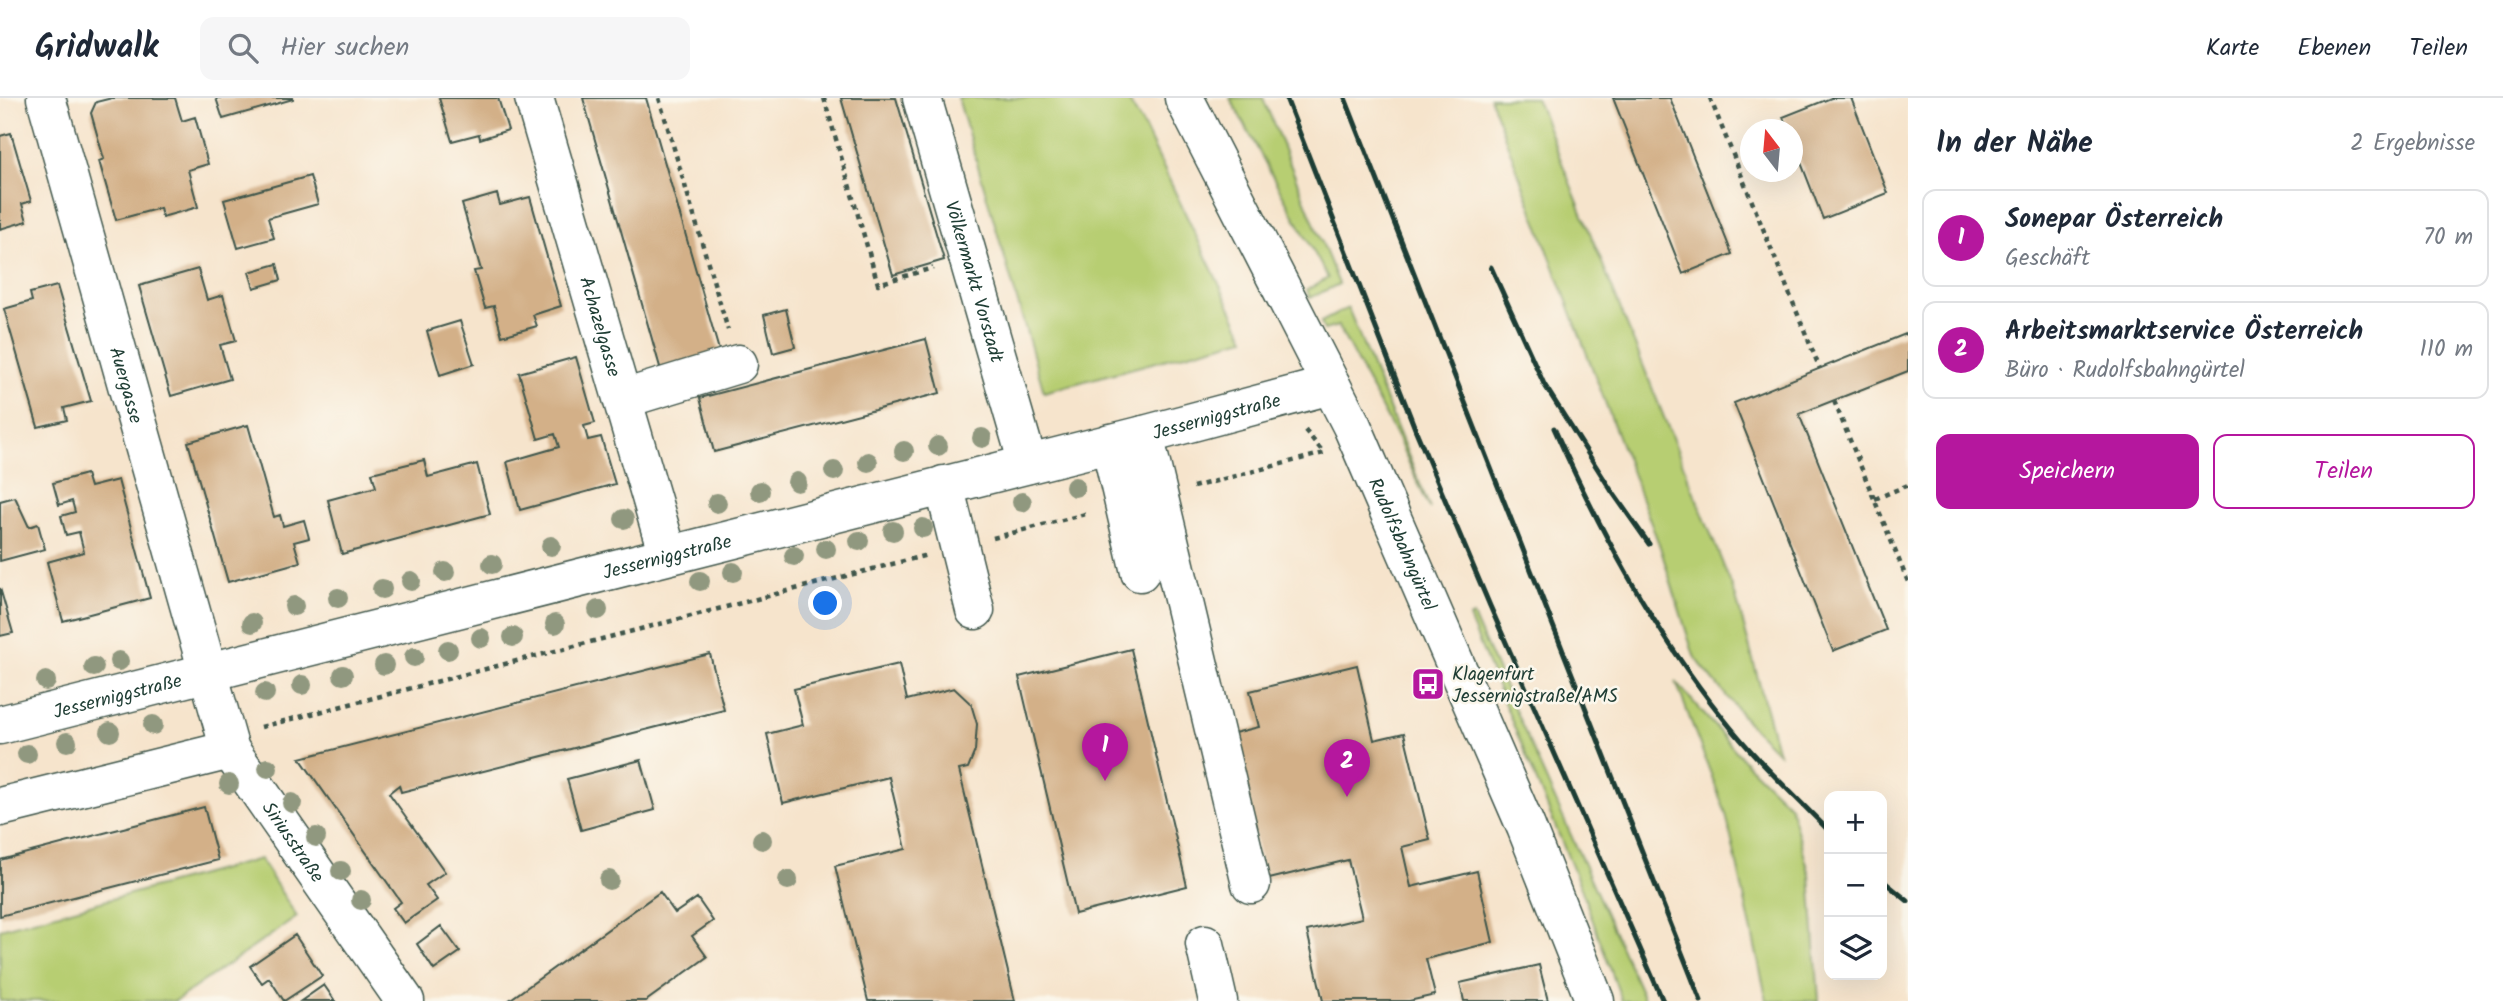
<!DOCTYPE html>
<html lang="de">
<meta charset="utf-8">
<style>
body{margin:0;font-family:Kalam,sans-serif;background:#f6f6f7;color:#1f2937}
.controls{position:absolute;right:21px;bottom:21px;display:grid;overflow:hidden;border-radius:14px;box-shadow:0 7px 28px #0002}
.controls button{width:63px;height:63px;display:grid;place-items:center;padding:0;border:0;border-bottom:2px solid #e0e1e3;background:#fff;color:#1f2937;font:35px sans-serif}
.compass{position:absolute;left:1740px;top:21px;width:63px;height:63px;border-radius:50%;background:#fff;box-shadow:0 7px 28px #0002;rotate:344deg}
.you{position:absolute;left:826px;top:506px;width:24px;height:24px;margin:-18px;border:5px solid #fff;border-radius:50%;background:#1a73e8;box-shadow:0 0 0 10px #1a73e833}
.badge{display:grid;place-items:center;width:46px;height:46px;border-radius:50%;background:#b5179e;color:#fff;font-size:23px;font-weight:700}
.pin{position:absolute;translate:-50% -58px;filter:drop-shadow(0 2px 4px #0008)}
.pin::after{content:'';position:absolute;top:37px;width:24px;height:21px;background:inherit;clip-path:polygon(0 0,100% 0,50% 100%)}
.list{margin:0;padding:0;list-style:none}
h2{display:flex;justify-content:space-between;align-items:center;height:91px;margin:0;padding:0 28px;font-size:30px}
h2 small{font-size:23px;font-weight:400;color:#747a83}
.list li{display:grid;grid-template-columns:46px 1fr auto;gap:21px;align-items:center;box-sizing:border-box;height:98px;margin:0 14px 14px;padding:0 14px;border:2px solid #e0e1e3;border-radius:14px}
.list b{display:block;font-size:26px;white-space:nowrap}
.list p{margin:0;font-size:23px;white-space:nowrap;color:#747a83}
.list em{font-size:23px;font-style:normal;color:#747a83}
.actions{display:flex;gap:14px;padding:21px 28px}
.actions a{flex:1;padding:16px 0;border:2px solid #b5179e;border-radius:14px;text-align:center;font-size:24px;color:#b5179e}
.actions .main{background:#b5179e;color:#fff}
.icon{flex:none;width:38px;height:38px;fill:none;stroke:currentColor;stroke-width:2;stroke-linecap:round;stroke-linejoin:round}
.map{position:relative;flex:none;width:1908px;height:903px;overflow:hidden}
header{display:flex;align-items:center;gap:42px;box-sizing:border-box;height:98px;padding:0 35px;background:#fff;border-bottom:2px solid #e0e1e3}
header strong{font-size:33px}
nav{display:flex;gap:38px;margin-inline-start:auto;font-size:24px}
.search{width:490px;height:63px;background:#f6f6f7;display:flex;align-items:center;gap:18px;box-sizing:border-box;padding:0 24px;border-radius:14px;color:#747a83;font-size:26px}
main{display:flex}
aside{flex:1;background:#fff}
.map>svg:first-child{display:block}
.green{fill:#b7ce72;stroke:#6b8653;stroke-width:2}
.building{fill:#d3b088}
.lines{fill:none;stroke-linecap:round;stroke-linejoin:round}
.minor-casing{stroke:#3f564b;stroke-width:41}
.path{stroke:#3f564b;stroke-width:4.5;stroke-dasharray:5 5;stroke-linecap:butt}
.minor{stroke:#fff;stroke-width:38}
.rail{stroke:#1f3d34;stroke-width:5}
.tree{fill:#90987f}
.labels{text-anchor:middle;stroke-width:5;stroke-linejoin:round;paint-order:stroke}
.street-label{font-size:19px;fill:#1f3d34;stroke:#fbf7ec}
.poi-label{font-size:19px;fill:#1f3d34;stroke:#fbf7ec;text-anchor:start}
</style>
<header>
<strong>Gridwalk</strong>
<div class="search"><svg class="icon" aria-label="search" viewBox="0 0 24 24"><circle cx="10" cy="10" r="6"/><path d="M15 15l6 6"/></svg>Hier suchen</div>
<nav><a>Karte</a><a>Ebenen</a><a>Teilen</a></nav>
</header>
<main>
<div class="map">
<svg width="1908" height="903" viewBox="0 0 1908 903">
<rect width="100%" height="100%" fill="#fbf7ec"/>
<filter id="ink" filterUnits="userSpaceOnUse"><feTurbulence type="fractalNoise" baseFrequency=".0143" numOctaves="2"/><feDisplacementMap in="SourceGraphic" scale="14" xChannelSelector="R" yChannelSelector="G"/><feConvolveMatrix kernelMatrix="1 2 1 2 8 2 1 2 1" color-interpolation-filters="sRGB"/></filter>
<filter id="wash" filterUnits="userSpaceOnUse"><feTurbulence type="fractalNoise" baseFrequency=".00686" numOctaves="4" result="noise"/><feDisplacementMap in="SourceGraphic" scale="28" xChannelSelector="R" yChannelSelector="G"/><feGaussianBlur stdDeviation="1.57" result="paint"/><feColorMatrix in="noise" values="0 0 0 0 0 0 0 0 0 0 0 0 0 0 0 0 0 1.4 0 .05"/><feComposite in="paint" operator="in"/></filter>
<g filter="url(#wash)">
<rect width="100%" height="100%" fill="#f6e4cc"/>
<path class="green" d="M958 0H1127L1143 27 1245 240 1044 294Z
M1230 0H1263L1339 186 1310 200 1307 192 1328 180Z
M1490 0H1536L1736 499 1778 655 1750 627 1694 558 1660 449Z
M1348 210 1430 411 1398 341 1338 228 1324 232 1321 224Z
M1473 518 1645 903H1622L1581 790 1469 520Z
M1676 584 1749 668 1790 708 1810 777 1819 903H1767L1726 716Z
M260 761 297 819 175 903H0V831Z"/>
<g id="blocks">
<path class="building" d="M112 0H175L182 23 195 19 208 66 188 72 198 109 162 119 160 110 116 122 99 63 104 61 91 15 96 4Z
M216 0H293V1L223 21Z
M439 0H498L508 32 480 41 479 36 452 43Z
M583 0H646L723 266 664 283Z
M841 0H896L944 162 893 177Z
M1613 0H1670L1732 156 1683 176Z
M1831 0H1851L1888 95 1823 121 1793 44V32H1788L1783 19Z
M11 35 31 103 22 106 27 123 0 131V38Z
M310 78 318 106 268 120 274 140 238 150 224 102Z
M497 96 500 107 530 99 561 208 533 217 537 228 502 238 494 208 485 210 474 173 481 172 462 106Z
M277 166 281 182 254 190 249 174Z
M198 171 207 202 223 197 236 243 220 247 230 281 171 298 139 188Z
M57 188 91 303 64 310 67 322 38 329 4 211 32 203 30 195Z
M786 211 795 249 773 255 764 217Z
M460 223 474 266 440 277 427 233Z
M1908 235V273L1799 316 1886 532 1833 553 1734 305Z
M926 241 940 295 714 354 700 300Z
M576 259 595 325 584 328 588 342 601 339 615 386 520 412 507 364 559 349 555 336 538 341 519 275Z
M248 327 274 419 280 417 283 428 304 422 309 440 294 444 300 464 228 484 188 344Z
M424 362 428 379 477 366 490 416 342 456 328 402 376 389 372 375Z
M86 376 90 389 118 382 150 500 63 523 47 464 84 454 79 434 66 437 61 418 75 414 72 403 59 407 53 385Z
M15 399 29 429 38 426 45 451 0 463V403Z
M0 490 13 535 0 538Z
M1131 551 1187 788 1075 816 1019 579Z
M710 556 724 612 401 694 399 687 389 695 445 774 426 787 437 802 404 825 393 810 401 804 300 660Z
M899 566 907 602 954 590 971 606 977 626 975 653 968 670 959 672 1015 903H868L835 768 906 751 889 679 783 705 767 636 803 627 794 591Z
M1357 567 1374 642 1404 635 1430 742 1402 749 1411 789 1477 773 1493 844 1426 861 1435 897 1409 903H1323L1307 833 1362 820 1348 762 1265 782 1230 636 1259 629 1250 593Z
M641 662 655 712 581 732 567 681Z
M204 709 218 762 0 818V762Z
M660 794 675 815 697 800 713 823 692 838 707 859 646 903H508Z
M441 828 460 854 434 872 417 846Z
M295 837 322 878 284 903 269 880 262 885 250 868Z
M1539 867 1548 903H1464L1460 885Z
M324 887 335 903H301Z"/>
</g>
</g>
<g filter="url(#ink)">
<use href="#blocks" fill-opacity="0" stroke="#3f564b" stroke-width="2"/>
<g class="lines">
<defs>
<g id="minor">
<path id="s1" d="M46 0 230 652 405 903"/>
<path id="s2" d="M534 0 668 457"/>
<path id="s3" d="M922 0 1028 366"/>
<path id="s4" d="M1184 0 1352 328 1526 729 1595 903"/>
<path d="M623 301 738 266"/>
<path d="M1144 337 1251 786"/>
<path d="M1110 345 1140 474"/>
<path d="M944 387 975 512"/>
<path id="s5" d="M0 627 1144 337 1331 287"/>
<path d="M0 709 230 652"/>
<path d="M1205 846 1218 903"/>
</g>
</defs>
<use href="#minor" class="minor-casing"/>
<path class="path" d="M659 0 728 232
M824 0 878 186 933 170
M1710 0 1820 271
M1834 303 1908 484
M1193 389 1324 355 1304 331
M1875 401 1908 387
M993 440 1089 415
M261 629 927 457"/>
<use href="#minor" class="minor"/>
<path class="rail" d="M1286 0 1416 333 1490 508 1663 903
M1345 0 1701 903
M1491 169 1544 286 1611 392 1649 446
M1554 330C1600 433 1653 532 1723 620 1755 661 1793 696 1829 733
M1882 782 1908 803"/>
</g>
<g class="tree">
<circle cx="982" cy="340" r="10"/>
<circle cx="938" cy="348" r="10"/>
<circle cx="904" cy="353" r="10"/>
<circle cx="868" cy="364" r="10"/>
<circle cx="834" cy="373" r="10"/>
<circle cx="797" cy="384" r="10"/>
<circle cx="1075" cy="389" r="10"/>
<circle cx="760" cy="393" r="10"/>
<circle cx="1022" cy="404" r="10"/>
<circle cx="717" cy="405" r="10"/>
<circle cx="624" cy="421" r="10"/>
<circle cx="923" cy="430" r="10"/>
<circle cx="893" cy="433" r="10"/>
<circle cx="859" cy="443" r="10"/>
<circle cx="551" cy="448" r="10"/>
<circle cx="826" cy="451" r="10"/>
<circle cx="794" cy="458" r="10"/>
<circle cx="492" cy="466" r="10"/>
<circle cx="445" cy="474" r="10"/>
<circle cx="733" cy="474" r="10"/>
<circle cx="411" cy="483" r="10"/>
<circle cx="700" cy="483" r="10"/>
<circle cx="382" cy="491" r="10"/>
<circle cx="338" cy="500" r="10"/>
<circle cx="294" cy="508" r="10"/>
<circle cx="598" cy="512" r="10"/>
<circle cx="252" cy="525" r="10"/>
<circle cx="555" cy="526" r="10"/>
<circle cx="513" cy="539" r="10"/>
<circle cx="481" cy="540" r="10"/>
<circle cx="448" cy="552" r="10"/>
<circle cx="414" cy="559" r="10"/>
<circle cx="119" cy="563" r="10"/>
<circle cx="384" cy="567" r="10"/>
<circle cx="94" cy="569" r="10"/>
<circle cx="343" cy="577" r="10"/>
<circle cx="46" cy="583" r="10"/>
<circle cx="302" cy="587" r="10"/>
<circle cx="265" cy="595" r="10"/>
<circle cx="153" cy="627" r="10"/>
<circle cx="110" cy="634" r="10"/>
<circle cx="67" cy="644" r="10"/>
<circle cx="27" cy="656" r="10"/>
<circle cx="268" cy="670" r="10"/>
<circle cx="229" cy="686" r="10"/>
<circle cx="292" cy="705" r="10"/>
<circle cx="316" cy="739" r="10"/>
<circle cx="762" cy="742" r="10"/>
<circle cx="341" cy="773" r="10"/>
<circle cx="609" cy="782" r="10"/>
<circle cx="788" cy="782" r="10"/>
<circle cx="361" cy="802" r="10"/>
</g>
</g>
<defs>
<symbol id="bus-square" viewBox="-11 -11 22 22"><rect x="-9" y="-9" width="18" height="18" rx="4" fill="#b5179e" stroke="#fbf7ec"/><path d="M-5-6H5V4H4V6H2V4H-2V6H-4V4H-5ZM-3.5-4V0h7V-4ZM-3.5 1.2v1.5H-2V1.2ZM2 1.2v1.5H3.5V1.2Z" fill="#fff"/></symbol>
</defs>
<g fill-rule="evenodd">
<use href="#bus-square" x="1409" y="567" width="38" height="38"/>
</g>
<g class="labels">
<g class="street-label">
<text dy="7" stroke="none"><textPath href="#s3" startOffset="191">Völkermarkt Vorstadt</textPath></text>
<text dy="7" stroke="none"><textPath href="#s2" startOffset="238">Achazelgasse</textPath></text>
<text dy="7" stroke="none"><textPath href="#s1" startOffset="298">Auergasse</textPath></text>
<text dy="7" stroke="none"><textPath href="#s5" startOffset="1255">Jesserniggstraße</textPath></text>
<text dy="7" stroke="none"><textPath href="#s4" startOffset="497">Rudolfsbahngürtel</textPath></text>
<text dy="7" stroke="none"><textPath href="#s5" startOffset="688">Jesserniggstraße</textPath></text>
<text dy="7" stroke="none"><textPath href="#s5" startOffset="121">Jesserniggstraße</textPath></text>
<text dy="7" stroke="none"><textPath href="#s1" startOffset="789">Siriusstraße</textPath></text>
</g>
<g class="poi-label">
<text x="1452" y="582">Klagenfurt<tspan x="1452" dy="22">Jessernigstraße/AMS</tspan></text>
</g>
</g>
</svg>
<div class="controls">
<button>+</button>
<button>−</button>
<button><svg class="icon" aria-label="layers" viewBox="0 0 24 24"><path d="M12 4l9 5-9 5-9-5zM3 14l9 5 9-5"/></svg></button>
</div>
<svg class="compass" viewBox="-18 -18 36 36"><path d="M0-13l5 13h-10z" fill="#e53935"/><path d="M0 13l5-13h-10z" fill="#747a83"/></svg>
<div class="you"></div>
<div class="pin badge" style="left:1105px;top:683px">1</div>
<div class="pin badge" style="left:1347px;top:699px">2</div>
</div>
<aside>
<h2>In der Nähe<small>2 Ergebnisse</small></h2>
<ul class="list">
<li><span class="badge">1</span><div><b>Sonepar Österreich</b><p>Geschäft</p></div><em>70 m</em></li>
<li><span class="badge">2</span><div><b>Arbeitsmarktservice Österreich</b><p>Büro · Rudolfsbahngürtel</p></div><em>110 m</em></li>
</ul>
<div class="actions"><a class="main">Speichern</a><a>Teilen</a></div>
</aside>
</main>
